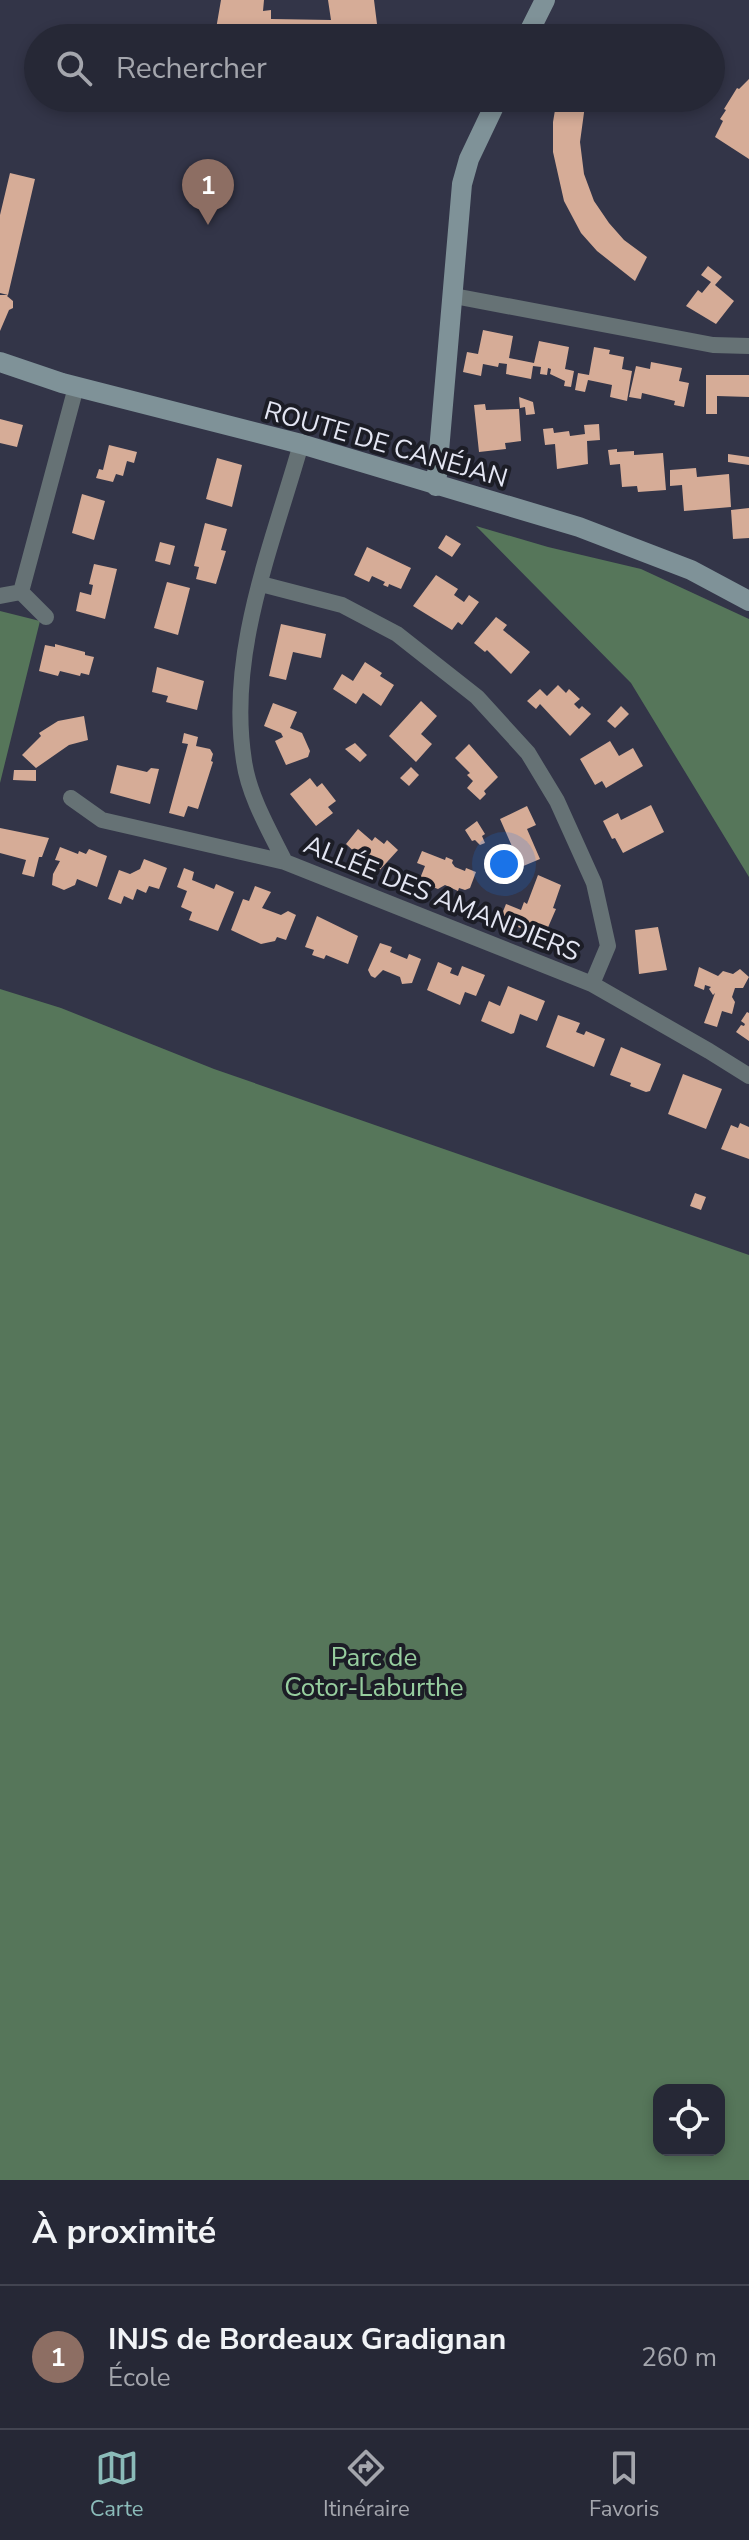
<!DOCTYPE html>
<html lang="fr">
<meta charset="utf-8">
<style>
body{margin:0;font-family:"Nunito Sans",sans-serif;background:#2e303e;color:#f1f3f6}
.controls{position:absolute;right:24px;bottom:24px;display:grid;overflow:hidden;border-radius:16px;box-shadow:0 4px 12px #0003}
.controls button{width:72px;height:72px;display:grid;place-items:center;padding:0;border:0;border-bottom:2px solid #424451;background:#262836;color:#f1f3f6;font:40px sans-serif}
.you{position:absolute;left:504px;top:864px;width:28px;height:28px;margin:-20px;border:6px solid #fff;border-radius:50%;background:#1a73e8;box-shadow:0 0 0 12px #1a73e833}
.badge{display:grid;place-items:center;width:52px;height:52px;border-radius:50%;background:#8bbbb9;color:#fff;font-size:26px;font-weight:700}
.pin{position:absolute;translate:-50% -66px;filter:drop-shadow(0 2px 4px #0008)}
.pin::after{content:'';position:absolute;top:42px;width:28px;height:24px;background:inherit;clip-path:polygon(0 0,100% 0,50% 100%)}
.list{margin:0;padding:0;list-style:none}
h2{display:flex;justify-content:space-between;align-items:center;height:104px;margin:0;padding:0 32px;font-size:34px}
h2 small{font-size:26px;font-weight:400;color:#a4a6ad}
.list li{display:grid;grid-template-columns:52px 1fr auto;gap:24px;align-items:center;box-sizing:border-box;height:144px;padding:0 32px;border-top:2px solid #424451}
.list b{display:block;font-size:30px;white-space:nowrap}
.list p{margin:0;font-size:26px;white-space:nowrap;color:#a4a6ad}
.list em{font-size:26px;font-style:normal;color:#a4a6ad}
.icon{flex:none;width:44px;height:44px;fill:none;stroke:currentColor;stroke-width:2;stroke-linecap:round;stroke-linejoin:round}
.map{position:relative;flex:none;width:749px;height:2180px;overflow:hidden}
.search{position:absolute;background:#262836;box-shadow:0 4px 12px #0003;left:24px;right:24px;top:24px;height:88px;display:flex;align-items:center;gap:20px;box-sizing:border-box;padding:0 28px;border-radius:44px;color:#a4a6ad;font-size:30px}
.sheet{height:248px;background:#262836}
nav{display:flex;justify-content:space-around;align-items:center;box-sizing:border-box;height:112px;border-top:2px solid #424451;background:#262836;font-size:22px;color:#a4a6ad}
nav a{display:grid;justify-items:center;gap:4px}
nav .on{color:#8bbbb9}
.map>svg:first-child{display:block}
.forest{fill:#56765a;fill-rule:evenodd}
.building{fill:#d6ac97}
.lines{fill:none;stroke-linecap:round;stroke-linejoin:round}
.street{stroke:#667275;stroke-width:16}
.secondary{stroke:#7f9298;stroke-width:20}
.labels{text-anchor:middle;stroke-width:8;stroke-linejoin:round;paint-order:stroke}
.street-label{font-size:26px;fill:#e4e6f3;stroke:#1c1d26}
.park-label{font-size:26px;fill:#97ce9f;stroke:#1c1d26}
</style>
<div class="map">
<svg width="749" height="2180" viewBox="0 0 749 2180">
<rect width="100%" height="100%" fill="#333548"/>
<path class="forest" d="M476 526 548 547 641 569 749 619V877L631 683Z
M0 611 40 621 0 783Z
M0 989 61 1008 214 1069 749 1255V2180H0ZM719 2090V2150H659V2090Z"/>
<path class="building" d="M221 0H264L263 11 271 10V19L331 20 328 0H374L377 24 360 25 361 37 240 38V31L216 29Z
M749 79V159L715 137 723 121 720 119 726 110 724 109 737 88 739 89Z
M373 98H441L442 101 425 104 426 109 415 111 414 106 376 112Z
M557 98H586L580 142 584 174 594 201 609 223 624 240 647 257 635 281 597 251 581 233 564 201 553 152V122Z
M10 173 35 179 8 295 7 296 13 301V308L9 310 0 331V295H8L0 293V215Z
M708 266 722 277 715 285 734 301 716 324 686 306 698 290 702 293 711 282 701 275Z
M483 330 513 336 509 358 534 363 539 341 569 347 565 369 574 371 571 387 564 386 565 381 550 374 551 369 548 368 547 375 540 374 541 367 533 366 531 379 506 374 507 364 499 363 498 367 483 364 481 376 463 372 467 352 478 354Z
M594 347 610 350 609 354 624 357 622 369 632 371 627 401 610 397 612 385 593 381 588 380 585 392 575 390 578 373 589 375Z
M651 362 682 368 679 381 689 383 684 407 674 405 675 401 642 393 641 399 629 397 636 366 650 369Z
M706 375H749V397L717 396V414H706Z
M519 397 533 402 535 414 526 415 525 407 520 408Z
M485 404 486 410 519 409 521 441 505 443 506 449 479 452 474 405Z
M0 419 23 425 17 447 0 443Z
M599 424 600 440 587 441 588 464 557 469 555 444 545 445 543 429 553 428 554 433 569 431 570 436 585 434 584 425Z
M109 445 137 452 134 463 127 461 123 476 116 474 113 482 96 478 99 469 103 470Z
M617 449V452L634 451V455L663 453 666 490 638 492 637 486 622 487 620 464 610 465 608 450Z
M728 454 749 457V465L728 462Z
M217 458 242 465 232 507 206 499Z
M696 468 697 477 729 474 731 507 684 511 682 485 670 486V470Z
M82 494 105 501 94 540 72 533Z
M749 508V538L733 539 731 510Z
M205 523 227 529 221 550 226 551 216 584 196 579 199 567 194 566Z
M446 535 461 544 452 557 438 548Z
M160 542 175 546 170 565 155 561Z
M367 547 411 568 401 589 389 584 388 587 383 585 385 582 372 576 369 582 354 575Z
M94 564 117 569 105 619 76 611 80 592 91 595 93 585 89 584Z
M436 575 458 589 454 595 464 602 469 595 479 602 462 625 458 622 452 630 413 606Z
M167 582 190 588 178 635 154 628Z
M496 617 507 625 503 630 530 652 511 674 487 650 485 652 474 643Z
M281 624 326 634 321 658 293 652 286 680 269 676Z
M55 644 85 652V655L94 657 89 675 81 673 80 676 60 671 58 676 39 671 45 645 55 647Z
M365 662 382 673 380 676 394 685 381 706 363 693 356 704 333 689 342 674 353 681Z
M157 667 204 681 197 710 166 702 168 696 152 692Z
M558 685 566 693 569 689 580 699 574 704 579 709 582 706 591 714 570 736 540 704 536 709 527 701 540 689 547 696Z
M421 701 437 716 421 734 432 744 416 762 389 736Z
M273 703 297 712 290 728 302 733 310 751 308 757 286 765 275 741 283 737 281 733 264 726Z
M621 706 629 714 615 728 607 721Z
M84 716 88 740 69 745 36 768 22 755 41 736 39 733 58 721Z
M184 733 198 737 196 746 210 749 213 754 211 761 213 762 198 809 188 806 184 817 169 813 188 744 182 743Z
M610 741 619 756 633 748 643 766 606 788 602 781 595 785 580 759Z
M355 743 367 755 360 762 345 749Z
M469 744 498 777 484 791 486 794 480 800 467 788 473 781 467 775 470 773 455 758Z
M117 765 147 772 151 768 159 769 150 804 110 793Z
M411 767 419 775 409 786 400 778Z
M14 770H36V781L13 780Z
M310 778 317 787 322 783 336 801 328 807 333 813 316 826 290 794Z
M651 805 664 832 623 853 615 838 612 839 603 821 618 813 621 820Z
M527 806 536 825 527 829 540 859 521 867 500 819Z
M477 821 485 834 482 836 485 843 480 845 475 840 472 841 465 830Z
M0 828 49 838 42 857H39L34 877 22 874 26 860 0 853Z
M358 829 372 841 375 837 384 844 387 840 398 850 377 873 346 844Z
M60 847 78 854 79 851 86 854 89 849 107 856 97 887 77 879 75 885 64 890 52 885 53 874 60 861 55 860Z
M422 851 445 860 446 857 453 860 452 863 455 867 465 871 466 868 476 872 470 888 465 890 459 888 458 891 445 885 438 889 430 886 428 891 417 886 425 866 417 863Z
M144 859 167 868 159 889 149 886 146 893 137 889 133 900 124 896 121 904 108 899 119 870 130 874 140 869Z
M184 868 194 872 192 880 214 889 216 884 234 892 218 931 189 920 192 912 181 907 187 891 177 887Z
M538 875 561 885 553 908 556 909 546 932 529 924 527 931 500 919 506 904 521 910 524 902 527 904Z
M255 886 271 892 262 908 281 915 288 911 296 915 286 940 277 937 275 941 261 944 231 930 243 899 249 901Z
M317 916 358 936 348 964 326 955 324 959 312 955 314 950 305 947Z
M658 927 667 970 639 974 635 930Z
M380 943 392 947 390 952 407 959 409 954 421 959 412 983 402 984 400 977 383 970 375 978 371 976 368 970Z
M438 962 452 968 450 973 458 976 462 966 485 975 476 996 465 992 460 1005 427 990Z
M699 967 718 976 723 971 733 974 740 969 749 977 743 988H735L732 997 735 1002 732 1014 722 1011 717 1027 704 1023 715 993 713 995 709 989 711 987 705 985 704 990 694 986Z
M508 986 545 1001 537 1021 520 1014 514 1033 511 1034 481 1021 489 1001 500 1006Z
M747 1012 749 1013V1041L736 1032 741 1025 744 1026 745 1024 741 1021Z
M558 1015 580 1023 576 1032 584 1035 586 1031 605 1039 594 1067 546 1047Z
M621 1047 661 1064 650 1091 646 1092 630 1086 631 1083 610 1075Z
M683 1074 722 1089 706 1129 668 1114Z
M740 1123 749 1127V1159L721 1149 731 1125 738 1128Z
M695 1193 706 1197 701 1210 690 1206Z"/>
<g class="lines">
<path class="street" d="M454 296 713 345 749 346
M301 444C272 546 227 653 244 761 249 796 269 830 285 862L592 984 709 1051 749 1076
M261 584 342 605 397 634 477 697 528 753 557 801 594 883 608 946 592 984
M21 592 46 617
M0 596 21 592 76 387
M71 798 102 820 285 862"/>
<path class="secondary" d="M526 38 545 0
M0 362 62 383 301 444 579 527 691 570 749 601
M436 486 462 184 469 159 498 98"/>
</g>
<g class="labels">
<g class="street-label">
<text transform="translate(386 444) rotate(16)" y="9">ROUTE DE CANÉJAN</text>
<text transform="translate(442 898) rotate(22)" y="9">ALLÉE DES AMANDIERS</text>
</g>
<g class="park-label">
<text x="374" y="1666">Parc de<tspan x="374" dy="30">Cotor-Laburthe</tspan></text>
</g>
</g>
</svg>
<div class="controls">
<button><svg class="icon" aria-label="locate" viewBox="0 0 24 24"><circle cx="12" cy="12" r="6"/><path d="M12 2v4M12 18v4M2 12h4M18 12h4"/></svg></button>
</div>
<div class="you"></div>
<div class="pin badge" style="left:208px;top:225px;background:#8d6e63">1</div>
<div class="search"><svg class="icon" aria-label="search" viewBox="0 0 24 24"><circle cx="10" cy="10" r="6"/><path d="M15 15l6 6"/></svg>Rechercher</div>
</div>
<section class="sheet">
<h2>À proximité<small></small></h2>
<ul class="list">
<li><span class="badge" style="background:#8d6e63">1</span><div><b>INJS de Bordeaux Gradignan</b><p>École</p></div><em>260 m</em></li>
</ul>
</section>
<nav>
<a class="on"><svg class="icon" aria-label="map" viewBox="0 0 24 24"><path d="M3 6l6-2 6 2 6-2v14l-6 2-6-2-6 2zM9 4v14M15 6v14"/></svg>Carte</a>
<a><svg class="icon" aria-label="directions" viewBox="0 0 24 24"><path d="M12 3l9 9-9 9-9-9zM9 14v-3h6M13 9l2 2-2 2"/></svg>Itinéraire</a>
<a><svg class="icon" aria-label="saved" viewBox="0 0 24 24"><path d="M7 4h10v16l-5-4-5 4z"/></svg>Favoris</a>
</nav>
